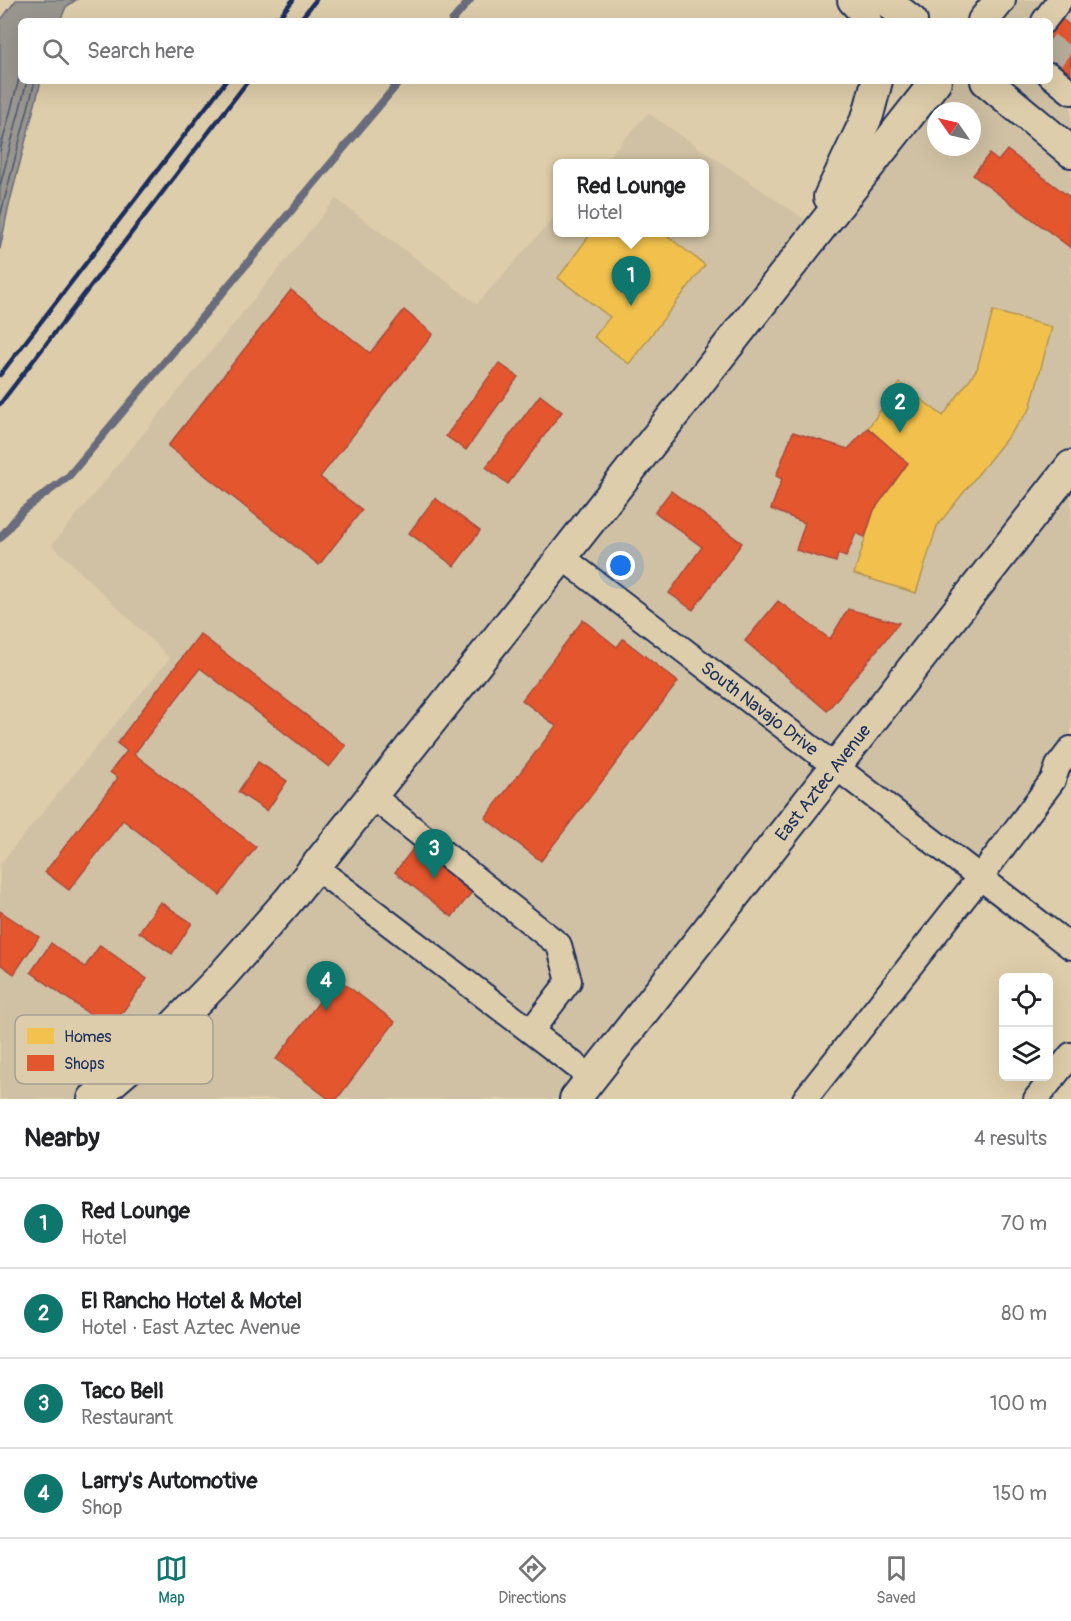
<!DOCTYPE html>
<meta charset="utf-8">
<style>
body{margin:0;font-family:Pangolin,sans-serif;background:#f6f6f6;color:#202124}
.controls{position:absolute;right:18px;bottom:18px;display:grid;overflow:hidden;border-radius:9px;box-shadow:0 6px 24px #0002}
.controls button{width:54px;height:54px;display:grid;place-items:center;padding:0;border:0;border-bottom:2px solid #e0e0e0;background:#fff;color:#202124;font:30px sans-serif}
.compass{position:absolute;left:927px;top:102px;width:54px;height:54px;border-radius:50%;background:#fff;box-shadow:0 6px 24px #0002;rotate:304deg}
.you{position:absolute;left:621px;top:566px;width:21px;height:21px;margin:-15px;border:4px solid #fff;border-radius:50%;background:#1a73e8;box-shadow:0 0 0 9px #1a73e833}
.badge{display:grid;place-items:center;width:39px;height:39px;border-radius:50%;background:#0f766e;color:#fff;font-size:20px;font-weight:700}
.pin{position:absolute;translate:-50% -50px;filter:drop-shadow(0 2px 3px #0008)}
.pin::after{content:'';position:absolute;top:32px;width:21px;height:18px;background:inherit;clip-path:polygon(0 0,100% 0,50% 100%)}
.popup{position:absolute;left:553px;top:159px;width:156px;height:78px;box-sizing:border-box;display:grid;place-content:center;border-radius:9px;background:#fff;filter:drop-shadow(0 2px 4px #0005);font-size:20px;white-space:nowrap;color:#757577}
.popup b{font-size:22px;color:#202124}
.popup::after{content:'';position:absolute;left:50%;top:100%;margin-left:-12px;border:12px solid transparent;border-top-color:#fff}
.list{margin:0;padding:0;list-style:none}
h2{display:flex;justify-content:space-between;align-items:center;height:78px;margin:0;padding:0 24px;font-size:26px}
h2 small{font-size:20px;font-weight:400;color:#757577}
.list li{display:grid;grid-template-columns:39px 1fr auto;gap:18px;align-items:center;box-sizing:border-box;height:90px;padding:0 24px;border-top:2px solid #e0e0e0}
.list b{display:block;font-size:22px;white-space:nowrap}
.list p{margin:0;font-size:20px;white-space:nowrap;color:#757577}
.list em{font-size:20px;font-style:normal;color:#757577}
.icon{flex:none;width:33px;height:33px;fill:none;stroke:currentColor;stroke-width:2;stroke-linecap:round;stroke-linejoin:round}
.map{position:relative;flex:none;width:1071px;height:1099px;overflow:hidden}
.search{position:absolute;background:#fff;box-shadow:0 6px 24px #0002;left:18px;right:18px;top:18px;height:66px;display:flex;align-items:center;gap:15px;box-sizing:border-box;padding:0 21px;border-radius:9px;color:#757577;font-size:22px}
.sheet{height:438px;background:#fff}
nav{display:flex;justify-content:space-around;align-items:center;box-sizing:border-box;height:84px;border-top:2px solid #e0e0e0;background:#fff;font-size:16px;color:#757577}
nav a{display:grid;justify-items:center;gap:3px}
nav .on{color:#0f766e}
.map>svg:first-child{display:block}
.built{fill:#d0c1a4;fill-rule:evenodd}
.water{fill:#99958f;stroke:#676c7b;stroke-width:1.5}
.homes{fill:#f2c14e;stroke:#b29553;stroke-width:1.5}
.shops{fill:#e4572e;stroke:#a84b3c;stroke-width:1.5}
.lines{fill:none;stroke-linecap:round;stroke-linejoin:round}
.shore{stroke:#4d5872;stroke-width:1.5}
.stream{stroke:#676c7b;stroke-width:8}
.minor-tunnel{stroke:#b7ad9b;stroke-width:24;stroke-dasharray:24 12;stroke-linecap:butt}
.minor-casing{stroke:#1b2f5e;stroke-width:28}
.major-casing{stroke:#1b2f5e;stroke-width:34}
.minor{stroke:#decdaa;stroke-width:24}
.major{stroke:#decdaa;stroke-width:30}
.rail{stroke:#1b2f5e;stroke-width:4.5}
.labels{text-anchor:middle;stroke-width:6;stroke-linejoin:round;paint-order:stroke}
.street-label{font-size:18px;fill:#1b2f5e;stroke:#decdaa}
.key{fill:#decdaa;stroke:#a49e93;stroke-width:1.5}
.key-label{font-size:16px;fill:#1b2f5e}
</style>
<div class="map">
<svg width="1071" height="1099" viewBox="0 0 1071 1099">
<rect width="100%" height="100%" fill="#decdaa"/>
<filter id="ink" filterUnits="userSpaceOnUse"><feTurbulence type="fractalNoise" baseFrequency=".0167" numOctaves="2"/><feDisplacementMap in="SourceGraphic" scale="12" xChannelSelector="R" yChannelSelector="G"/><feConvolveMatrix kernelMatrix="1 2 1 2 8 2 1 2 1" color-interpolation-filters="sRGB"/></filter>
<g filter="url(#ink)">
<path class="built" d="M1000 0H1071V761L981 876 836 767 575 1099H0V864L170 658 52 545 336 199 477 304 557 214 558 232H704V164L603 163 648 113 819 229 936 81H1050V21H983ZM936 111H972V147H936Z"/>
<path class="water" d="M16 0H76L66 7 60 21H21V81H41L8 209 0 249V21Z"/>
<path class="homes" d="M592 232H662L705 265 629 364 594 337 610 317 558 278Z
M993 311 1052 327 1030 409 937 526 916 593 854 574 874 510 908 463 868 428 900 383 943 416 977 369Z"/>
<path class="shops" d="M1055 14 1071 26V80L1050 64V21Z
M1007 150 1071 198V248L973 175 989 154 998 161Z
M291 290 370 353 404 310 433 334 320 477 362 510 319 565 168 446Z
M499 363 518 377 466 450 446 436Z
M540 395 562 412 508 484 486 467Z
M868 428 908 463 874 510 865 537 856 533 846 557 838 554 836 562 796 550 805 523 771 509 782 479 776 476 793 432 848 449Z
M671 491 742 543 693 610 669 593 702 547 655 512Z
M435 498 480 531 454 566 409 533Z
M778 601 830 639 848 609 899 623 827 711 745 641Z
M583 620 617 647 623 639 678 682 541 861 485 818 556 726 522 700Z
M200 634 346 746 329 767 200 668 134 754 256 847 220 895 123 820 69 890 45 872 118 778 110 772 127 751 117 743Z
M258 762 287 781 267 811 238 792Z
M419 841 476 887 452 917 395 872Z
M160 902 192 923 172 954 139 932Z
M0 911 39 937 14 974 0 964Z
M51 943 85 967 100 945 147 979 110 1029 31 972Z
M337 978 395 1022 337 1099H329L276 1059Z"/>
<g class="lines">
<path class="shore" d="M0 151 21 71
M0 186 27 81
M0 217 35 81"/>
<path class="stream" d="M452 21 470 0
M0 538 23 510 68 477 400 81"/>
<path class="minor-tunnel" d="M1050 61 1071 32"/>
<defs>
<g id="minor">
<path d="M1044 21 1060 0"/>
<path d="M1050 75 1071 92"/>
<path id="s1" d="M562 557 1071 947"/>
<path d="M372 796 559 945 569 981 531 1031"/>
<path d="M315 867 592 1078"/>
<path d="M805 1099 981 876 1053 780 1058 766 1071 749"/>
<path d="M1036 1099 1071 1055"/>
</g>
<g id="major">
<path d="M853 0 863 11 866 21"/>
<path d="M885 0 912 21"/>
<path d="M983 21 1000 0"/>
<path d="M986 81 1071 152"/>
<path d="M829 197 868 115 877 81"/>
<path d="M93 1099 151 1049 221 977 288 901 562 557 936 81"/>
<path id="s2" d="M575 1099 1071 466"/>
</g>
</defs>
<use href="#minor" class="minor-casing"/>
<use href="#major" class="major-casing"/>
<use href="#minor" class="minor"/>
<use href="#major" class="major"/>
<path class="rail" d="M276 21 293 0
M299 21 316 0
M0 375 226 81
M0 404 248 81"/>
</g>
</g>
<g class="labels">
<g class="street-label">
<text dy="6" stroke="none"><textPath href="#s1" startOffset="249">South Navajo Drive</textPath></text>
<text dy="6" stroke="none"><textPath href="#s2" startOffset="402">East Aztec Avenue</textPath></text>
</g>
</g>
<rect x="15" y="1015" width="198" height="69" rx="9" class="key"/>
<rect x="27" y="1028" width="27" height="16" fill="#f2c14e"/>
<rect x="27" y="1055" width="27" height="16" fill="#e4572e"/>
<g class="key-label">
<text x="64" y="1042">Homes</text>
<text x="64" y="1069">Shops</text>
</g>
</svg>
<div class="controls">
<button><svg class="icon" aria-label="locate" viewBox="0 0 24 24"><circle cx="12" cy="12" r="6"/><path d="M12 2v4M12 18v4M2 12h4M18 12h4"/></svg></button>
<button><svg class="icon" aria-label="layers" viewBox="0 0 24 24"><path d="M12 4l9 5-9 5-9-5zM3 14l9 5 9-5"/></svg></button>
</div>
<svg class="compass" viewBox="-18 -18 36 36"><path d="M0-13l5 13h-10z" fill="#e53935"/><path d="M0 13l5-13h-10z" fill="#757577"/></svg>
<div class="you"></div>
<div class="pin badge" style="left:631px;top:306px">1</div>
<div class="popup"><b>Red Lounge</b>Hotel</div>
<div class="pin badge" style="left:900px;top:433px">2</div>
<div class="pin badge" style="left:434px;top:879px">3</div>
<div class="pin badge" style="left:326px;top:1011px">4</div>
<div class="search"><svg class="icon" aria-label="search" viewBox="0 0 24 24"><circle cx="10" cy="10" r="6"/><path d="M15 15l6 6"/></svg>Search here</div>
</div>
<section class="sheet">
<h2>Nearby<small>4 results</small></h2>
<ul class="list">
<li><span class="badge">1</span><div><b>Red Lounge</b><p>Hotel</p></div><em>70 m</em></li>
<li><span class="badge">2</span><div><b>El Rancho Hotel &amp; Motel</b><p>Hotel · East Aztec Avenue</p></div><em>80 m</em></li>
<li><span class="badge">3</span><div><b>Taco Bell</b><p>Restaurant</p></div><em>100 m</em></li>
<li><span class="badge">4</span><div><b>Larry's Automotive</b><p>Shop</p></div><em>150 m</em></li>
</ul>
</section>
<nav>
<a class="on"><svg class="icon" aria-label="map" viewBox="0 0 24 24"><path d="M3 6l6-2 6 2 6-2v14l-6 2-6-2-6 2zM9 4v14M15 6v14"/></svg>Map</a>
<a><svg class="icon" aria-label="directions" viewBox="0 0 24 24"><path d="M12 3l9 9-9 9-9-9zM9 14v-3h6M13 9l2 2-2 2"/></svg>Directions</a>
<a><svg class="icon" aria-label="saved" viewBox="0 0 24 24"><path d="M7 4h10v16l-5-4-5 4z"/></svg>Saved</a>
</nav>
